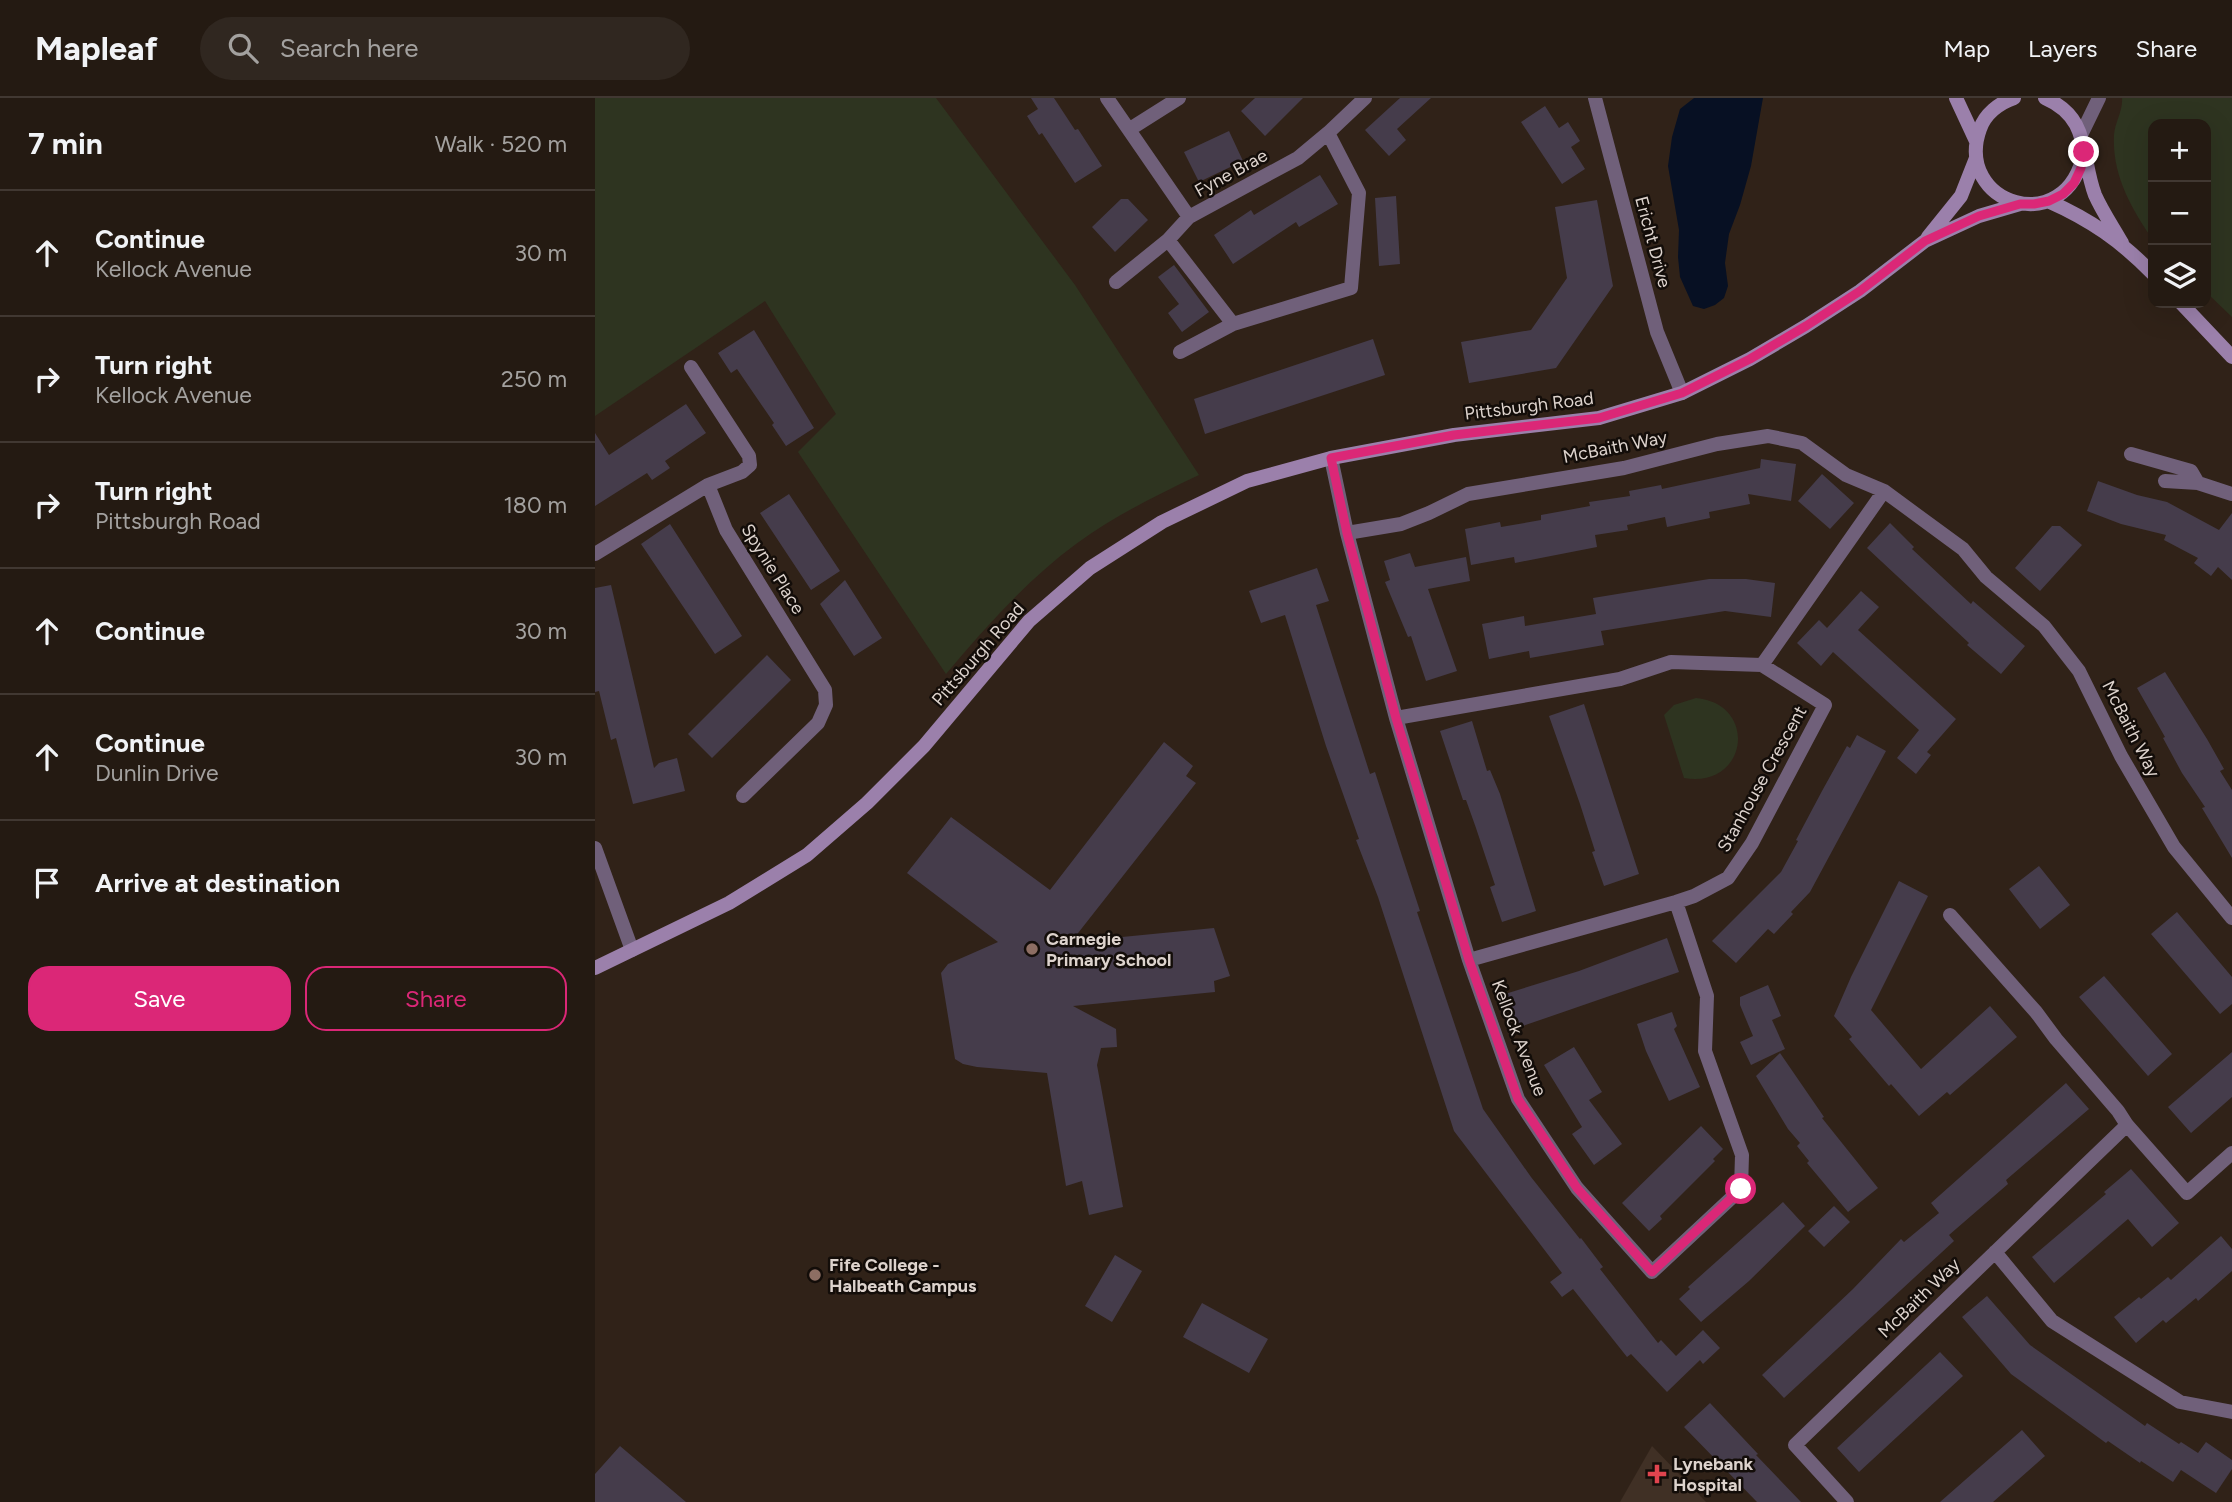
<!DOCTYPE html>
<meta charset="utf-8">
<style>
body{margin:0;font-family:Figtree,sans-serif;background:#302720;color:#f1f3f6}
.controls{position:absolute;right:21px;top:21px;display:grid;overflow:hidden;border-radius:14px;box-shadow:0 7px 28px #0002}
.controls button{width:63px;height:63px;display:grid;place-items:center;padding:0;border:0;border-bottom:2px solid #413832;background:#241a12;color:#f1f3f6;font:35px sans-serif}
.stop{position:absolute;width:21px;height:21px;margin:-16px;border:5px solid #db2777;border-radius:50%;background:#fff}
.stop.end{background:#db2777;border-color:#fff;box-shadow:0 2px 7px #0008}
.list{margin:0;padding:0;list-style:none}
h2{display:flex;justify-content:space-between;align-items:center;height:91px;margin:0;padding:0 28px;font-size:30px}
h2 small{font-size:23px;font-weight:400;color:#a3a19f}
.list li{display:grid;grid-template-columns:46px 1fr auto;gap:21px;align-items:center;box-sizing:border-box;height:126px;padding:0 28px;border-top:2px solid #413832}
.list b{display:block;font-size:26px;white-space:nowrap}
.list p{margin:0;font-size:23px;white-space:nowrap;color:#a3a19f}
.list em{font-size:23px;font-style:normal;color:#a3a19f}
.actions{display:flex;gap:14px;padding:21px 28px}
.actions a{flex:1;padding:16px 0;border:2px solid #db2777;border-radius:21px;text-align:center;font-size:24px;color:#db2777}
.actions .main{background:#db2777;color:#fff}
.icon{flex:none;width:38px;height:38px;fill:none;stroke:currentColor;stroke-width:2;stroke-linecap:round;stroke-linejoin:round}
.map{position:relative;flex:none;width:1637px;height:1404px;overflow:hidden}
header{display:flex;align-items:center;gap:42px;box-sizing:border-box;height:98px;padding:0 35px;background:#241a12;border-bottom:2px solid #413832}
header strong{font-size:33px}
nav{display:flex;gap:38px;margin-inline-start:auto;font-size:24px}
.search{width:490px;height:63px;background:#302720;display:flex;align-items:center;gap:18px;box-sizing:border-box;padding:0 24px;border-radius:38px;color:#a3a19f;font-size:26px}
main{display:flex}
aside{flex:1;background:#241a12}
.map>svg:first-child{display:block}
.medical{fill:#403025}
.green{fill:#2e3420}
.water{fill:#071023}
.building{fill:#453c4b}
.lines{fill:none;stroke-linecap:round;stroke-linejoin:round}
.street{stroke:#70607a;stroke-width:14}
.secondary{stroke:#9b80ab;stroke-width:14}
.route{stroke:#db2777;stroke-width:9}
.education-dot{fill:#8d6e63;stroke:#130d09;stroke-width:2.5}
.health-dot{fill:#e0444e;stroke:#130d09;stroke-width:2.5}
.labels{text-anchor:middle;stroke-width:5;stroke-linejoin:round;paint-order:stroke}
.street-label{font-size:18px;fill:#ddd3cd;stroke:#130d09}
.poi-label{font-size:18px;font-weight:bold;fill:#ddd3cd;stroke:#130d09;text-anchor:start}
</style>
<header>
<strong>Mapleaf</strong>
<div class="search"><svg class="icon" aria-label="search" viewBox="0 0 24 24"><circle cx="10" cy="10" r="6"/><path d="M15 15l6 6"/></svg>Search here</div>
<nav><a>Map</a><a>Layers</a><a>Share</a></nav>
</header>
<main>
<aside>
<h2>7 min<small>Walk · 520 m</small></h2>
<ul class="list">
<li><svg class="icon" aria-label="ahead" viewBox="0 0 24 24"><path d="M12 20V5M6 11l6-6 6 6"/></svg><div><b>Continue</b><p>Kellock Avenue</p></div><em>30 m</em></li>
<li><svg class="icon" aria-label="right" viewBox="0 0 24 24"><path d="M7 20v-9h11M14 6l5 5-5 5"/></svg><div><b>Turn right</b><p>Kellock Avenue</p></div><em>250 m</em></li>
<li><svg class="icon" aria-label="right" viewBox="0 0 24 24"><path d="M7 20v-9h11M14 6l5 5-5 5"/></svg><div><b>Turn right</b><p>Pittsburgh Road</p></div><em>180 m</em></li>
<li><svg class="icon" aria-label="ahead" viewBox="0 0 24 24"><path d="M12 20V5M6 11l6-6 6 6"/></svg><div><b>Continue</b></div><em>30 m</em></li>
<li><svg class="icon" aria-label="ahead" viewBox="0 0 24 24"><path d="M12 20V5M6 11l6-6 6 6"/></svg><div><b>Continue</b><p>Dunlin Drive</p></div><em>30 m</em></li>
<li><svg class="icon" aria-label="arrive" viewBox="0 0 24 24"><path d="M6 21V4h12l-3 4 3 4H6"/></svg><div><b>Arrive at destination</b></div></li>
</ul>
<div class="actions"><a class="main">Save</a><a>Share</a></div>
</aside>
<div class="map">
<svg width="1637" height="1404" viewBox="0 0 1637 1404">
<rect width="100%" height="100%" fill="#302218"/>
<path class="medical" d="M1057 1348 1111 1404H1025Z"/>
<path class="green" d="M0 0H341L480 187 604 377C562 397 519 418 481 446 432 482 390 530 351 576L203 354 241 316 170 203 0 318Z
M1527 0H1637V219L1611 194V26H1558V142C1536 110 1517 77 1519 37 1520 24 1528 13 1527 0Z
M1101 600C1164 606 1153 691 1089 680L1069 617 1079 607Z"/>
<path class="water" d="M1099 0H1168L1156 68 1145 107 1134 136 1130 165 1133 188 1129 200 1120 207 1109 211 1098 208 1085 179 1083 159 1084 132 1073 68 1077 39 1085 11Z"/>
<path class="building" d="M436 0H459L480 32 483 31 507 68 480 85 447 35 444 37 432 18 443 11Z
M660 0H708L670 38 646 13Z
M805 0H836L802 31 811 42 794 58 770 32Z
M950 8 964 30 973 24 985 43 976 49 990 71 967 86 926 24Z
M634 33 648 63 604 84 589 54Z
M725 77 743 106 704 129 701 124 638 166 619 137 656 112 659 117Z
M801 98 805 166 784 168 780 100Z
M526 101H533L553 122 520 154 497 129Z
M1002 102 1018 188 961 270 874 285 866 244 936 232 972 180 960 109Z
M579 167 614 214 587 234 573 215 584 206 563 179Z
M159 232 219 330 191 348 177 327 179 325 142 271 136 275 123 255Z
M778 241 790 277 610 336 599 301Z
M91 306 111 335 70 363 75 370 57 382 52 375 0 408V335L14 357Z
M1166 361 1201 366 1196 403 1153 396 1155 406 1114 414 1115 420 1072 429 1070 419 1032 427 1033 432 1000 437 1002 449 920 465 919 459 876 467 870 431 905 424 906 429 946 422V417L995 408 994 404 1035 398 1034 393 1066 387 1067 391 1165 370Z
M1227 376 1259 405 1235 431 1203 403Z
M1503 383 1542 397 1572 404 1624 432 1637 415V482L1623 469 1616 478 1599 465 1603 460 1569 442 1571 437 1526 426 1492 413Z
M194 396 245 473 216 492 165 415Z
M1295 425 1319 449 1317 451 1376 506 1378 503 1430 548 1406 576 1372 547 1374 545 1272 450Z
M75 426 147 538 120 556 46 446Z
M1457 428H1465L1487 447 1445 493 1420 470Z
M815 455 820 469 871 459 875 483 833 491 862 573 831 583 816 538 813 539 790 484 795 482 789 463Z
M722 470 734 503 721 507 775 676 780 674 807 758 825 813 822 814 888 1011 936 1079 985 1141 986 1140 1008 1169 1005 1171 1063 1245 1066 1242 1081 1258 1108 1232 1125 1250 1108 1266 1105 1262 1072 1294 1036 1256 1032 1259 978 1191 967 1199 955 1184 967 1175 859 1033 783 799 761 742 764 741 731 648 690 517 666 525 654 493Z
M1114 481H1151L1180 485 1176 519 1130 513 1006 533 1009 547 935 560 934 553 894 561 887 526 929 518 930 528 1001 516 998 500Z
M250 482 287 540 259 558 225 506Z
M16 487 59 670 64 665 82 660 90 693 38 706 21 640 16 642 4 593 0 594V490Z
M1266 493 1284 509 1263 532 1361 621 1332 654 1336 657 1321 676 1302 660 1324 632 1238 554 1226 568 1202 545 1224 522 1232 530Z
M172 557 196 582 117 660 93 636Z
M1570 574 1612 641 1629 671 1625 673 1637 692V760L1607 710 1610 709 1587 675 1568 640 1570 639 1542 590Z
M989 606 1044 776 1009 788 997 754 1000 753 985 706 954 618Z
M877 623 892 673 895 672 905 696 941 813 907 824 895 789 900 787 881 730 871 702H868L845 633Z
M1262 637 1291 653 1215 794 1196 814 1198 816 1179 836 1173 831 1141 865 1117 843 1186 774 1203 743 1201 742 1227 693 1252 648 1255 650Z
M569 644 598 668 591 678 601 685 476 844 619 830 635 878 619 883 620 894 478 908 521 931 522 949 506 950 502 967 528 1109 494 1117 487 1083 471 1088 452 975 382 969 368 966 360 961 346 875 353 866 403 844 312 775 356 719 455 792Z
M1444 768 1475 807 1445 831 1414 791Z
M1304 783 1333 798 1276 912 1326 971 1395 908 1422 939 1355 997 1352 994 1324 1018 1296 986 1294 988 1254 941 1257 939 1239 918 1256 879Z
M1582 814 1637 879V906L1625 916 1556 836Z
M1072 840 1084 874 922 930 910 896 984 873Z
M1509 878 1577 956 1553 978 1484 899Z
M1173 887 1186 918 1177 922 1190 951 1156 967 1145 944 1158 938 1145 907V899Z
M1077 914 1082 928 1079 931 1105 989 1074 1003 1051 953 1042 926Z
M979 949 1007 994 994 1002 1027 1046 999 1067 977 1036 987 1029 949 967Z
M1637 954V999L1596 1035 1573 1009Z
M1185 955 1229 1019 1227 1020 1283 1090 1253 1114 1212 1065 1214 1063 1202 1048 1205 1045 1193 1031 1161 978Z
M1471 985 1494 1011 1411 1082 1413 1086 1354 1137 1359 1143 1189 1300 1167 1277 1258 1191 1306 1141 1309 1144 1344 1115 1336 1105Z
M1106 1028 1128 1051 1118 1061 1120 1063 1065 1118 1067 1121 1054 1133 1027 1105Z
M1536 1071 1584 1125 1557 1149 1533 1121 1459 1185 1437 1159 1511 1096 1509 1094Z
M1188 1104 1210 1128 1154 1183 1106 1224 1084 1201 1095 1191 1093 1189Z
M1239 1108 1255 1124 1229 1149 1213 1133Z
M1626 1138 1637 1151V1173L1603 1203 1601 1200 1571 1225 1568 1222 1541 1245 1519 1219 1544 1199 1546 1201 1573 1179 1576 1182Z
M520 1157 547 1173 517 1224 490 1208Z
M1392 1198 1435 1247 1550 1328 1552 1325 1584 1346 1586 1344 1603 1355 1611 1344 1637 1362V1371L1621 1395 1586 1372 1578 1384 1546 1363 1545 1365 1513 1343 1511 1345 1416 1276 1367 1219Z
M607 1205 673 1241 654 1275 588 1239Z
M1345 1254 1368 1278 1264 1374 1242 1350Z
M1115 1305 1163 1356 1161 1357 1206 1404H1162L1089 1329Z
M1427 1332 1450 1358 1398 1404H1345Z
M25 1348 91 1404H0V1376Z"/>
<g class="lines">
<path class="street" d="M512 0 594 119
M1000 0 1062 234 1087 295
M535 31 584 0
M1487 35 1504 0
M573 142 638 226
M521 184 573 142 594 119 703 60 733 35 770 0
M585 254 638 226 756 190 764 95 733 35
M96 269 154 358 155 367 147 374 113 387 131 432 230 592 231 607 223 625 148 698
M1536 356 1596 373 1603 385
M736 360 752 435 801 620 874 862 923 1001 982 1090 1057 1174 1146 1091 1147 1057 1110 953 1112 898 1081 804
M1570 383 1603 385 1637 396
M752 435 806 426 834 415 873 396 1029 370 1122 346 1173 338 1207 345 1251 377 1289 393 1368 451 1391 479 1449 528 1484 573 1526 658 1579 749 1637 820
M0 456 113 387
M1167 567 1289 393
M801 620 1025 581 1076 564 1167 567 1230 607 1157 745 1133 780 1099 798 1081 804 874 862
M0 750 37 852
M1355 817 1441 914 1461 941 1523 1013 1532 1027 1592 1095 1637 1055
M1400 1154 1457 1223 1585 1304 1637 1314
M1252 1404 1200 1347 1532 1027"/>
<path class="secondary" d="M1361 0 1381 43
M1419 0C1404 5 1390 16 1385 31 1358 106 1472 143 1489 54
M1450 0C1496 20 1485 57 1500 97 1507 113 1518 129 1527 145
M1453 103C1496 122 1526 143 1558 176
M1333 139 1366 98 1381 60
M1586 205 1637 259
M0 870 134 805 212 757 272 705 329 648 434 523 495 470 567 424 652 383 736 360 859 337 1004 320 1087 295 1155 261 1211 228 1265 193 1330 143 1384 118 1425 106"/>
</g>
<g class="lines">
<path class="route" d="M1146 1091 1057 1174 982 1090 923 1001 874 862 801 620 752 435 736 360 859 337 1004 320 1087 295 1155 261 1211 228 1265 193 1330 143 1384 118 1425 106H1439L1454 103 1468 96 1479 85 1486 70 1489 54"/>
</g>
<g class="education-dot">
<circle cx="437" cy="851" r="7"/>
<circle cx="220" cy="1177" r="7"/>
</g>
<path class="health-dot" d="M1058.5 1365.5h7v7h7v7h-7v7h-7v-7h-7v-7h7z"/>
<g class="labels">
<g class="street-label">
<text transform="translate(636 75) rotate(-29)" y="6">Fyne Brae</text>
<text transform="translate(1058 144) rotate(75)" y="6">Ericht Drive</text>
<text transform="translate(934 308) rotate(-7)" y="6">Pittsburgh Road</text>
<text transform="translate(1020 349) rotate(-11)" y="6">McBaith Way</text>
<text transform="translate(178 471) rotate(58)" y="6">Spynie Place</text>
<text transform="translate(383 556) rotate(-49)" y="6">Pittsburgh Road</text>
<text transform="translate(1536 631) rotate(63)" y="6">McBaith Way</text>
<text transform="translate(1167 681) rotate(-61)" y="6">Stanhouse Crescent</text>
<text transform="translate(924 940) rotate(69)" y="6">Kellock Avenue</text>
<text transform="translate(1324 1200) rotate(-44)" y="6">McBaith Way</text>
</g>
<g class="poi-label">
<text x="451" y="847">Carnegie<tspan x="451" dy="21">Primary School</tspan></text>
<text x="234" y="1173">Fife College -<tspan x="234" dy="21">Halbeath Campus</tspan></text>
<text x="1078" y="1372">Lynebank<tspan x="1078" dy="21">Hospital</tspan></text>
</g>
</g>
</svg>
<div class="controls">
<button>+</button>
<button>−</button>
<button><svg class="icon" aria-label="layers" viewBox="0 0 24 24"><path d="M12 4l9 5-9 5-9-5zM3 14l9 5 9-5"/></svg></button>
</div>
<div class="stop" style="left:1146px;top:1091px"></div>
<div class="stop end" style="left:1489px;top:54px"></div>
</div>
</main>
